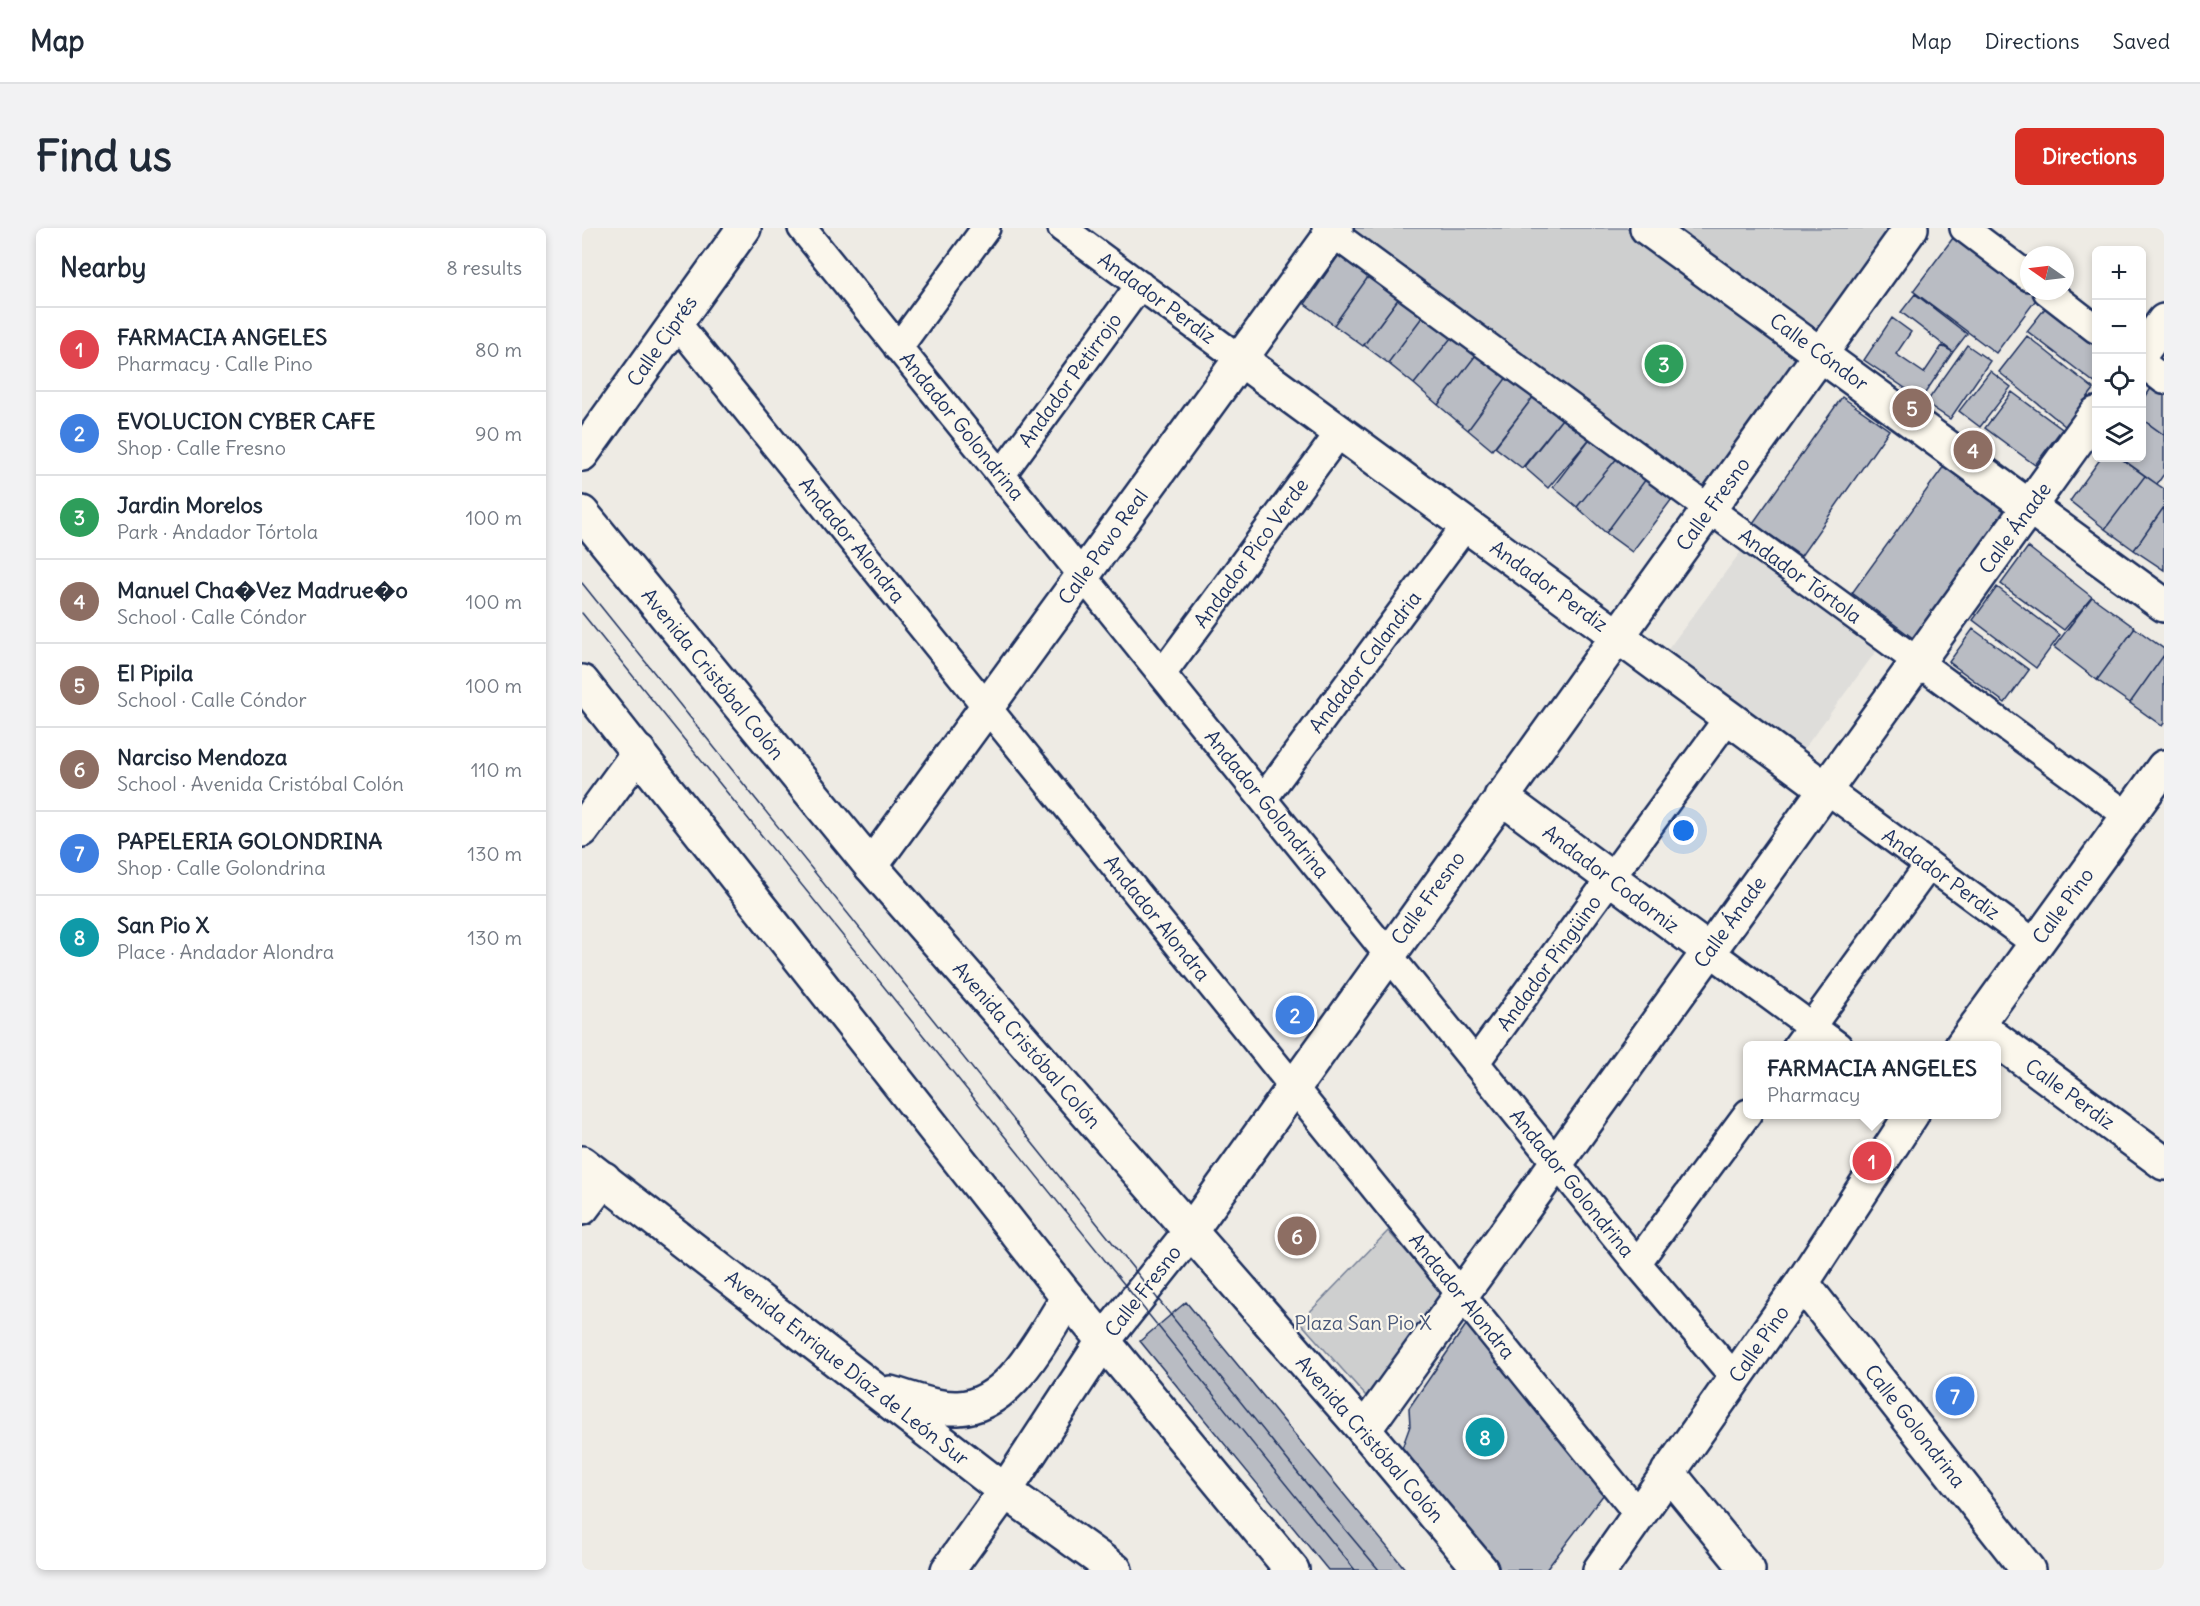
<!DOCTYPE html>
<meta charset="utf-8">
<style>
body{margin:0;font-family:Delius,sans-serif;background:#f2f2f3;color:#1f2937}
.controls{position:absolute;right:18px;top:18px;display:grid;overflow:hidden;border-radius:9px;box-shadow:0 3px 9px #0003}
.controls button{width:54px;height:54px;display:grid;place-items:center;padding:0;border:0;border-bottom:2px solid #e0e1e3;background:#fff;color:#1f2937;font:30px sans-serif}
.compass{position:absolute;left:1438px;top:18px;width:54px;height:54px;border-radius:50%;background:#fff;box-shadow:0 3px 9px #0003;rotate:284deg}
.you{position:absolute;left:1102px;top:603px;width:21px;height:21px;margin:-15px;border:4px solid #fff;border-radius:50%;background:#1a73e8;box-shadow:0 0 0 9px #1a73e833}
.badge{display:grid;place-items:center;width:39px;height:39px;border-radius:50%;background:#d93025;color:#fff;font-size:20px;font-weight:700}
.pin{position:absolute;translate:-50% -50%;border:3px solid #fff;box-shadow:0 2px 6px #0006}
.popup{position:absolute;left:1161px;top:813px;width:258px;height:78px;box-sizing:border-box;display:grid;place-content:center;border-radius:9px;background:#fff;filter:drop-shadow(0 2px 4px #0005);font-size:20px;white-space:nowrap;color:#747a83}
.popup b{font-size:22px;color:#1f2937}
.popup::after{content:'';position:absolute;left:50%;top:100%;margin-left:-12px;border:12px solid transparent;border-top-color:#fff}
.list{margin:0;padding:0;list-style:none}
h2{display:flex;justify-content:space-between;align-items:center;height:78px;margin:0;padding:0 24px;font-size:26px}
h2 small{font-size:20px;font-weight:400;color:#747a83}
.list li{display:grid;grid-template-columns:39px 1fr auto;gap:18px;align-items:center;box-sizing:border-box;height:84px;padding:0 24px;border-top:2px solid #e0e1e3}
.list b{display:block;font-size:22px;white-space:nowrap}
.list p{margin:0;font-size:20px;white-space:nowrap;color:#747a83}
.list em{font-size:20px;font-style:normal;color:#747a83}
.icon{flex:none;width:33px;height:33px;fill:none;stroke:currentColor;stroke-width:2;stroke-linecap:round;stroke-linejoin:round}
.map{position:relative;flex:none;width:1582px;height:1342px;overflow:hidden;border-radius:9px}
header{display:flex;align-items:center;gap:36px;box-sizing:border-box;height:84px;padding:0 30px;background:#fff;border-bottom:2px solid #e0e1e3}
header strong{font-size:28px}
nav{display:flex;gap:33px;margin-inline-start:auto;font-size:21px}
.intro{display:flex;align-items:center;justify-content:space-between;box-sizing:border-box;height:144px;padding:0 36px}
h1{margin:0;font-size:42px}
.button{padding:15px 27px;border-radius:9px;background:#d93025;color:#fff;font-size:21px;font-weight:700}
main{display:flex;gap:36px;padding:0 36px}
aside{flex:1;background:#fff;border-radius:9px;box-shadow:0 3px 9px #0003}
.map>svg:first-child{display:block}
.built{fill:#deddda}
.green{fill:#cecfcf;stroke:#747f96;stroke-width:1.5}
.building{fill:#b9bcc3;stroke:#1b2f5e;stroke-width:1.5}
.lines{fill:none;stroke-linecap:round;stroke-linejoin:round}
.pedestrian-casing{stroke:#1b2f5e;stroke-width:32}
.minor-casing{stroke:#1b2f5e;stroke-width:38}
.secondary-casing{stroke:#1b2f5e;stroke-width:38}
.primary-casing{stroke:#1b2f5e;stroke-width:38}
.pedestrian{stroke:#fbf7ec;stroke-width:27}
.minor{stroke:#fbf7ec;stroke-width:33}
.secondary{stroke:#fbf7ec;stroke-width:33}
.primary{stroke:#fbf7ec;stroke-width:33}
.tram{stroke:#1b2f5e;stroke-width:1.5}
.labels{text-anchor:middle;stroke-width:4.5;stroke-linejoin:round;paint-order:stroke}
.street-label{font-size:20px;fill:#1b2f5e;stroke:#fbf7ec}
.park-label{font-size:20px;fill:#48577a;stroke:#fbf7ec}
</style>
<header>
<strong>Map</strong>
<nav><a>Map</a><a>Directions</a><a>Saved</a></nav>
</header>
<div class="intro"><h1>Find us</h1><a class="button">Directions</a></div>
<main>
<aside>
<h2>Nearby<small>8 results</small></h2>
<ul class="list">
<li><span class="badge" style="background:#e0444e">1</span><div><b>FARMACIA ANGELES</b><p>Pharmacy · Calle Pino</p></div><em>80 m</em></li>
<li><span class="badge" style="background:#3f7fe0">2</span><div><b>EVOLUCION CYBER CAFE</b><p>Shop · Calle Fresno</p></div><em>90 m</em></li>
<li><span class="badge" style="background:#2e9e5b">3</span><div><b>Jardin Morelos</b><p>Park · Andador Tórtola</p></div><em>100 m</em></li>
<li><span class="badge" style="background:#8d6e63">4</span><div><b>Manuel Cha�Vez Madrue�o</b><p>School · Calle Cóndor</p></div><em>100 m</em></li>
<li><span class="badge" style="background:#8d6e63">5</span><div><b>El Pipila</b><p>School · Calle Cóndor</p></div><em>100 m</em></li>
<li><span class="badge" style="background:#8d6e63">6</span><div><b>Narciso Mendoza</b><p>School · Avenida Cristóbal Colón</p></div><em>110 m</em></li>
<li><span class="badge" style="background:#3f7fe0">7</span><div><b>PAPELERIA GOLONDRINA</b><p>Shop · Calle Golondrina</p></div><em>130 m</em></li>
<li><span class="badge" style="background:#0f9aa8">8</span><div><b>San Pio X</b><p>Place · Andador Alondra</p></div><em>130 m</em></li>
</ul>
</aside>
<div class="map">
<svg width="1582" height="1342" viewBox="0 0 1582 1342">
<rect width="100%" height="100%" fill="#eeebe4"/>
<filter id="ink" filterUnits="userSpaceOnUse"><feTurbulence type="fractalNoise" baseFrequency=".0167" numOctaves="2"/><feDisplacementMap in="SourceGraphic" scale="12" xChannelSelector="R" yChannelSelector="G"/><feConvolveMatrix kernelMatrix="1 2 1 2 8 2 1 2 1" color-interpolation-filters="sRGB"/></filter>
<g filter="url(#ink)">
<path class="built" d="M1163 318 1298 418 1213 533 1078 432Z"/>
<path class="green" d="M770 0H1315L1125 266 766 5Z
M806 1003 861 1065 784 1168 718 1094Z"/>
<path class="building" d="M1374 6 1456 69 1414 125 1331 63Z
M759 24 789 45 752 97 723 76Z
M789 45 820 66 781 118 752 97Z
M820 66 844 84 806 135 782 117Z
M1333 66 1385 106 1371 124 1319 84Z
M1468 74 1514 110V156L1445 103Z
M844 84 873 105 832 156 806 135Z
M1310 90 1329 104 1314 126 1342 145 1360 118 1371 124 1339 171 1282 132Z
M873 105 897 123 856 177 832 156Z
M1445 108 1512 161 1483 198 1417 144Z
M1385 117 1408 133 1368 191 1344 175Z
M897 123 928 145 886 202 856 177Z
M1408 143 1429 159 1398 199 1377 183Z
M928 145 955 164 910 222 886 202Z
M1571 157 1582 166V207L1560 191V174Z
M955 164 984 186 940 240 913 219Z
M1430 164 1480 201 1453 237 1403 200Z
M1260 169 1307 202 1219 328 1171 295Z
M984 186 1010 208 966 260 942 239Z
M1560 191 1582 207V246L1575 256 1539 230H1560Z
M1010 208 1036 229 995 279 971 259Z
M1036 229 1064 251 1024 305 995 279Z
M1519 230H1538L1563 248 1523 301 1488 273Z
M1362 238 1428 286 1335 413 1270 365Z
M1563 248 1582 261V279L1552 322 1523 301Z
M1064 251 1090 271 1050 324 1024 305Z
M1582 279V342L1552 322Z
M1446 319 1510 369 1482 402 1419 356Z
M1415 359 1478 407 1454 440 1391 392Z
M1510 369 1553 400 1515 452 1472 419Z
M1553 400 1582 421V427L1548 475 1515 452Z
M1391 401 1447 442 1423 475 1367 434Z
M1582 427V495L1580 498 1548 475Z
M604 1074 824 1342H746L558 1113Z
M886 1094 1025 1262 964 1342H916L820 1220 828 1198 827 1180Z"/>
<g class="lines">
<defs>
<path id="pedestrian" d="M220 0 1055 1035 1153 1150
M480 0 658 131
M744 0 1546 588
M1382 0 1447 49
M1465 63 1514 101
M94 94 1056 1286
M316 120 404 0
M1560 135 1582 152
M419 247 558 57
M580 446 758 204
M1244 561 1454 716
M681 571 884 297
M1127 723 1256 818
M1215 818 1347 637
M893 835 1146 490
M1055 1035 1166 885"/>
<path id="minor" d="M1065 0 1582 377
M1560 124 1582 93
M658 131 1244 561
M0 226 162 0
M919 569 1127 723
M0 602 57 524
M289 638 754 0
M1395 797 1582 935
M1380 818 1582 539
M0 980 22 951
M608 1004 1329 0
M1220 1055 1446 1342
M782 1202 1514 186
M1086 1244 1166 1342
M366 1342 423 1263 533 1342
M1018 1342 1220 1055 1330 886"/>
<path id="secondary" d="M0 935 423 1263 522 1112 608 1004
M308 1165C330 1171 353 1181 376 1180 429 1178 460 1109 486 1070"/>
<path id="primary" d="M0 285 289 638 782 1202 899 1342
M0 454 486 1070 710 1342"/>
</defs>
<use href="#pedestrian" class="pedestrian-casing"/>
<use href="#minor" class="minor-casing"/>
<use href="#secondary" class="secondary-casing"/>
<use href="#primary" class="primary-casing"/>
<use href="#pedestrian" class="pedestrian"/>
<use href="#minor" class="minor"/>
<use href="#secondary" class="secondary"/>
<use href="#primary" class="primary"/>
<path class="tram" d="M0 355 719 1249 797 1342
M0 385 773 1342"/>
</g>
</g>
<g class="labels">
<g class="street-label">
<text transform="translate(575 70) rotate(36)" y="7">Andador Perdiz</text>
<text transform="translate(80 113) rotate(-55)" y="7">Calle Ciprés</text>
<text transform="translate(1237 124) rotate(36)" y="7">Calle Cóndor</text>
<text transform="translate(488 152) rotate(-54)" y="7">Andador Petirrojo</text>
<text transform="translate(380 198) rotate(51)" y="7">Andador Golondrina</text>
<text transform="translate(1131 276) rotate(-54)" y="7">Calle Fresno</text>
<text transform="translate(1433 300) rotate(-54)" y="7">Calle Ánade</text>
<text transform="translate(270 312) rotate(51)" y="7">Andador Alondra</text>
<text transform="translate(521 319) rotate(-54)" y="7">Calle Pavo Real</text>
<text transform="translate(669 325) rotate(-54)" y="7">Andador Pico Verde</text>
<text transform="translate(1218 348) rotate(36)" y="7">Andador Tórtola</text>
<text transform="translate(967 358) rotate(36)" y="7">Andador Perdiz</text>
<text transform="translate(783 434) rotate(-53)" y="7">Andador Calandria</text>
<text transform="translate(131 446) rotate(51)" y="7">Avenida Cristóbal Colón</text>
<text transform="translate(685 576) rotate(51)" y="7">Andador Golondrina</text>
<text transform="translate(1359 646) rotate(36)" y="7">Andador Perdiz</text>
<text transform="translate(1029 651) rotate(37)" y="7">Andador Codorniz</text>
<text transform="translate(846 670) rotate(-54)" y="7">Calle Fresno</text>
<text transform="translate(1481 678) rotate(-54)" y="7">Calle Pino</text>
<text transform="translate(575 690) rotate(51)" y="7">Andador Alondra</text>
<text transform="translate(1148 694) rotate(-54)" y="7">Calle Ánade</text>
<text transform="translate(967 735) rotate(-54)" y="7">Andador Pingüino</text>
<text transform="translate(445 817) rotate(49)" y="7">Avenida Cristóbal Colón</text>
<text transform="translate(1488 866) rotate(36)" y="7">Calle Perdiz</text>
<text transform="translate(990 955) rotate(51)" y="7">Andador Golondrina</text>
<text transform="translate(561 1063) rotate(-52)" y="7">Calle Fresno</text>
<text transform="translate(880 1068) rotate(51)" y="7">Andador Alondra</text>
<text transform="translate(1177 1116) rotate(-55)" y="7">Calle Pino</text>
<text transform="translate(265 1140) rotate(38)" y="7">Avenida Enrique Díaz de León Sur</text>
<text transform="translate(1333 1198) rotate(52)" y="7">Calle Golondrina</text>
<text transform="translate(788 1211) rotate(49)" y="7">Avenida Cristóbal Colón</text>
</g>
<g class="park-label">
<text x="781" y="1102">Plaza San Pio X</text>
</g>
</g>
</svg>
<div class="controls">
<button>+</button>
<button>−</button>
<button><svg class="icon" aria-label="locate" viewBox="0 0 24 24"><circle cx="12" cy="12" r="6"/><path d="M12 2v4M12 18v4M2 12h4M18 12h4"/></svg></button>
<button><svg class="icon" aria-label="layers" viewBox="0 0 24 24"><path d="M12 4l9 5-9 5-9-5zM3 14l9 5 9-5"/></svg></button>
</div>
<svg class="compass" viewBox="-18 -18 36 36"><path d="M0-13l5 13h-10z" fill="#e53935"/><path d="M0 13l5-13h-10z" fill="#747a83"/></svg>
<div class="you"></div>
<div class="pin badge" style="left:1290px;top:933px;background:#e0444e">1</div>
<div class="popup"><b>FARMACIA ANGELES</b>Pharmacy</div>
<div class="pin badge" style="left:713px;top:787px;background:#3f7fe0">2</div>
<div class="pin badge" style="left:1082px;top:136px;background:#2e9e5b">3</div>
<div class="pin badge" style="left:1391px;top:222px;background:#8d6e63">4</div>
<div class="pin badge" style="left:1330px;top:180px;background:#8d6e63">5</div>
<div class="pin badge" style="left:715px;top:1008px;background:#8d6e63">6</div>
<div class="pin badge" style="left:1373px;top:1168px;background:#3f7fe0">7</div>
<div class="pin badge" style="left:903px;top:1209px;background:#0f9aa8">8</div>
</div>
</main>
